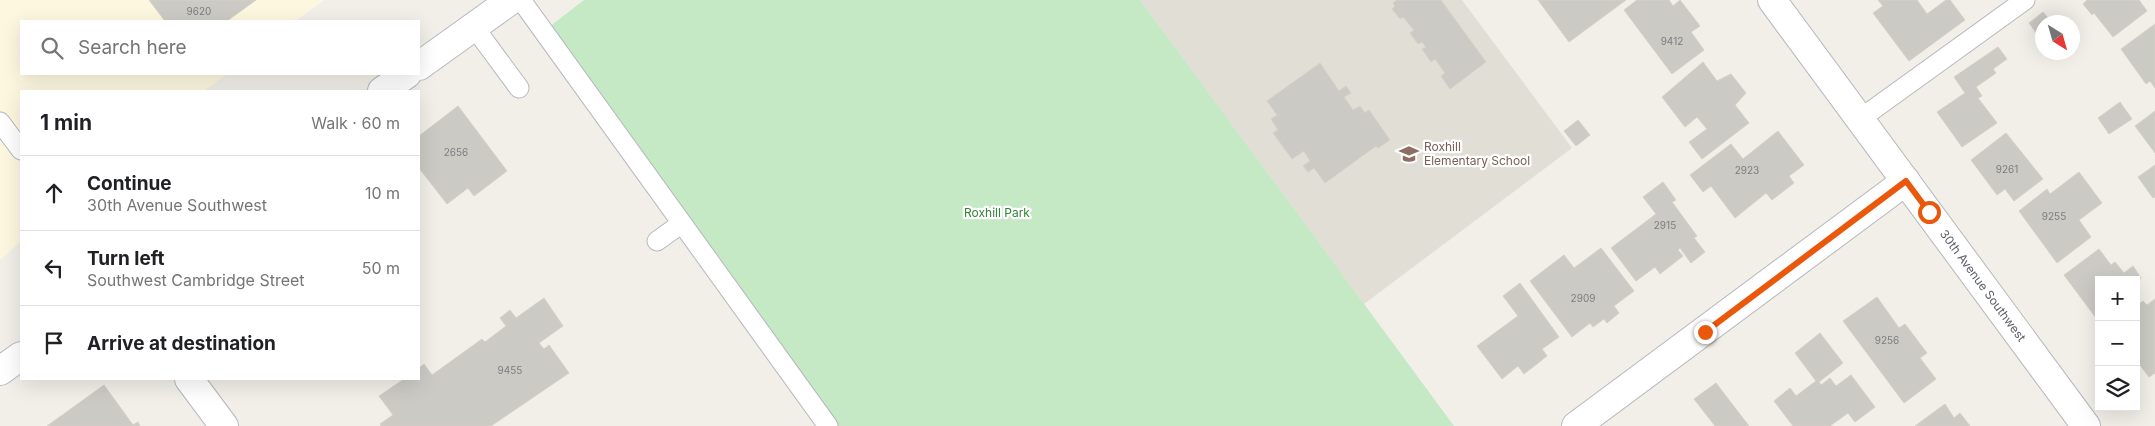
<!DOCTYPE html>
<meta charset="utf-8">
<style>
body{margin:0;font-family:Inter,sans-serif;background:#f6f6f6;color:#202124}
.controls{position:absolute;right:15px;bottom:15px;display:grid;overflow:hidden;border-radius:0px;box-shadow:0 5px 20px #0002}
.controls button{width:45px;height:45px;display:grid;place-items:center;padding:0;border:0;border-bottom:1px solid #e0e0e0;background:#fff;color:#202124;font:25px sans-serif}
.compass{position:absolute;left:2035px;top:15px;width:45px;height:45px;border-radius:50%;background:#fff;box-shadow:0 5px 20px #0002;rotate:143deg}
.stop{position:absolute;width:15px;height:15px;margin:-11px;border:4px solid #ea580c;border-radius:50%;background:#fff}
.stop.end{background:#ea580c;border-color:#fff;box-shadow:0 1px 5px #0008}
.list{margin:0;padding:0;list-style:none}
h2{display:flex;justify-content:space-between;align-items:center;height:65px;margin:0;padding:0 20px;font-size:21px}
h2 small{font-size:16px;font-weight:400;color:#757577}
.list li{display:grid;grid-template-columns:32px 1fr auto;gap:15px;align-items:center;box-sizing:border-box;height:75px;padding:0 20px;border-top:1px solid #e0e0e0}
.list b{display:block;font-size:19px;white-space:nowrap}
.list p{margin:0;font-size:16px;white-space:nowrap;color:#757577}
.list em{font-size:16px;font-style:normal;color:#757577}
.icon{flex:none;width:28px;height:28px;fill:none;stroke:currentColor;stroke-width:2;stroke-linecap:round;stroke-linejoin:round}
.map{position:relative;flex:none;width:2155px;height:426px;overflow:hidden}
.search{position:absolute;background:#fff;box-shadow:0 5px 20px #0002;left:20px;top:20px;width:400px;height:55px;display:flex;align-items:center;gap:12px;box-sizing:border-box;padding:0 18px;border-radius:0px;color:#757577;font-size:19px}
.panel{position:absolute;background:#fff;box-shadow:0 5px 20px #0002;left:20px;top:90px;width:400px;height:290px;border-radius:0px}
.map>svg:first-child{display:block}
.commercial{fill:#fef7e0}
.education{fill:#e1ded6}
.green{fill:#c5e8c5}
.building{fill:#cccac5;stroke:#d6d1c6}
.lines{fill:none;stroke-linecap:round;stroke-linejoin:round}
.service-casing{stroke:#b5b8bc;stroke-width:21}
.minor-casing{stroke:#b5b8bc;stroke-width:30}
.secondary-casing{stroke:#b6babf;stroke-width:30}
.service{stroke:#fff;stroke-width:19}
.minor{stroke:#fff;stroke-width:28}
.secondary{stroke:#fff;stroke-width:28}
.route{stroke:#ea580c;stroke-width:6}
.labels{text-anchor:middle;stroke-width:4.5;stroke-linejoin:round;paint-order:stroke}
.number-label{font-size:10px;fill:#7a7d7f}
.education-label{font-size:12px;fill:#785e54;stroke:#fff;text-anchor:start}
.park-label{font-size:12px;fill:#348238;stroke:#fff}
.street-label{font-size:12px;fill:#5f6368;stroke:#fff}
</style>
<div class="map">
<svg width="2155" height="426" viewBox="0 0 2155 426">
<rect width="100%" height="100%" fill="#f1efe8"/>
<path class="commercial" d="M0 0H324L296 21H21V74H227L204 91H21V241L0 260Z"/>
<path class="education" d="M1140 0H1462L1572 148 1364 304Z"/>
<path class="green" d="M584 0H1140L1454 426H833L540 34Z"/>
<path class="building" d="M149 0H256L227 21H165Z
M1397 0H1441L1486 62 1450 89 1441 76 1445 73 1435 59 1431 62 1422 49 1426 47 1422 42 1418 44 1410 33 1414 30 1403 17 1400 19 1392 9 1395 6 1393 3Z
M1538 0H1626L1569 42Z
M1637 0H1669L1673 6 1680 0 1700 26 1691 32 1704 50 1672 74 1624 10Z
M1878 0H1917L1927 14 1946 0H1950L1965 20 1909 61 1873 13 1883 6Z
M2087 0H2139L2147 11 2113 37 2094 13 2092 15 2083 4Z
M2043 12 2051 22H2042V41L2029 23Z
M2155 24V88L2150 81 2146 84 2121 49Z
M1998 47 2007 59 1993 69 1996 73 1976 87 1982 96 1978 98 1997 123 1962 147 1937 112 1965 93 1954 77Z
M1703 62 1717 81 1731 74 1746 93 1735 105 1749 123 1702 159 1689 142 1707 129 1697 117 1685 127 1662 97Z
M1320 63 1339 91 1346 86 1351 93 1344 97 1353 110 1360 106 1365 113 1369 110 1390 140 1378 148 1376 146 1325 183 1314 168 1308 172 1303 166 1310 161 1304 151 1292 159 1273 133 1278 130 1271 119 1277 115 1267 101Z
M2120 102 2132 119 2109 134 2098 118Z
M458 106 507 171 474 196 468 188 447 204 419 168V136Z
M2155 111V153L2135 126Z
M1578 120 1590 135 1576 146 1564 131Z
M1778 131 1804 165 1789 176 1794 183 1772 200 1766 193 1735 218 1711 186 1703 192 1690 175 1731 144 1743 159Z
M2006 133 2043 179 2014 201 2005 189 1997 195 1971 160Z
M2155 165V197L2153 198 2138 177Z
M2079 172 2102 203 2079 220 2091 237 2057 263 2019 211 2047 189 2050 194Z
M1663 182 1676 200 1672 202 1697 236 1694 238 1705 252 1691 263 1680 248 1678 250 1683 256 1660 274 1655 267 1636 281 1611 248 1656 214 1643 197Z
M1601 248 1634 291 1614 306 1619 313 1607 323 1604 319 1593 327 1590 323 1572 337 1530 281 1564 255 1574 268Z
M2099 249 2111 265 2115 262 2124 273 2133 266 2141 278 2136 282V280H2099V322L2064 275Z
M1520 283 1559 337 1542 349 1547 356 1524 374 1518 366 1502 379 1477 346 1518 316 1503 296Z
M1877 297 1899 328 1905 324 1927 353 1920 358 1936 379 1904 403 1843 321Z
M544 298 563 326 539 343 544 349 549 345 569 373 491 426H381L380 424 393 415 379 396 404 379H419V368L424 364 432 375 482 339 485 342 506 326 500 318 510 310 516 318Z
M2155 299V373L2149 377 2136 360V306L2143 301 2147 305Z
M1820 333 1843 363 1819 382 1821 385 1830 378 1836 386 1851 375 1875 407 1855 422 1848 413 1830 426H1793L1774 401 1790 388 1796 396 1816 381 1795 353Z
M1716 383 1749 426H1715L1694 399Z
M104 385 133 425 138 422 140 426H47Z
M1945 404 1954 418 1960 413 1970 426H1915Z"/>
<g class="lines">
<defs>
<path id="service" d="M521 0 828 426
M474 27 519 88
M1860 119 2025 0
M0 122 21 150
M657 241 681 224"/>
<g id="minor">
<path id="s1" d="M1772 0 2086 426"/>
<path d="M189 379 224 426"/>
<path d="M1576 426 1906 181"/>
</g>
<path id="secondary" d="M419 66 511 0
M382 91 407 74
M0 371 21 356"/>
</defs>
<use href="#service" class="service-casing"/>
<use href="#minor" class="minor-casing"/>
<use href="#secondary" class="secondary-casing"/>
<use href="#service" class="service"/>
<use href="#minor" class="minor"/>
<use href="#secondary" class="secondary"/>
</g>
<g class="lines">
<path class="route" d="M1705 332 1906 181 1929 212"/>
</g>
<defs>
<symbol id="school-bare" viewBox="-9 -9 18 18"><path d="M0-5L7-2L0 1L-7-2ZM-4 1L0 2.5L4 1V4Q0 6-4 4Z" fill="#8d6e63" stroke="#fff" stroke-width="2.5" paint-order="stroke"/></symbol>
</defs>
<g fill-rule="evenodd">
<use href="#school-bare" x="1395" y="140" width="28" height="28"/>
</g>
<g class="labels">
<g class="number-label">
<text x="199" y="15">9620</text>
<text x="1672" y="45">9412</text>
<text x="456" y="156">2656</text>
<text x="2007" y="173">9261</text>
<text x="1747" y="174">2923</text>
<text x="2054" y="220">9255</text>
<text x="1665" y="229">2915</text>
<text x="1583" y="302">2909</text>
<text x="1887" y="344">9256</text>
<text x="510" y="374">9455</text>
</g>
<g class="education-label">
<text x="1424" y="151">Roxhill<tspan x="1424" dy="14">Elementary School</tspan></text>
</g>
<g class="park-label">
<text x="997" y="217">Roxhill Park</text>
</g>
<g class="street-label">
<text dy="4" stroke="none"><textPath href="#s1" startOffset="355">30th Avenue Southwest</textPath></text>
</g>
</g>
</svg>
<div class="controls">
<button>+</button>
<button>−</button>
<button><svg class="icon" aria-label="layers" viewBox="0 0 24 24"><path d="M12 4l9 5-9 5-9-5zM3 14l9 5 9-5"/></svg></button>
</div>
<svg class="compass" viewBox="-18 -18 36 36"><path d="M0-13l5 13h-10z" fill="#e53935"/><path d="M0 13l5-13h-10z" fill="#757577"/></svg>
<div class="stop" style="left:1929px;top:212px"></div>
<div class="stop end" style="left:1705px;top:332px"></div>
<div class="search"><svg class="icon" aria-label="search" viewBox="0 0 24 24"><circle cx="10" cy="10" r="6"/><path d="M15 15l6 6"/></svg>Search here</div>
<section class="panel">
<h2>1 min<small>Walk · 60 m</small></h2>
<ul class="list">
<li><svg class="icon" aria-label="ahead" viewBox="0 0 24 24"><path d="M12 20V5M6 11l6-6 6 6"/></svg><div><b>Continue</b><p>30th Avenue Southwest</p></div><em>10 m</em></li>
<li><svg class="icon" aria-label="left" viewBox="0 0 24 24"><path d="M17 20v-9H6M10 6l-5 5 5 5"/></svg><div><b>Turn left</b><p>Southwest Cambridge Street</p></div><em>50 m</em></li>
<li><svg class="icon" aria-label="arrive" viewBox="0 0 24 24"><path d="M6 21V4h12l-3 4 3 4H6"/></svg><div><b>Arrive at destination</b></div></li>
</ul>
</section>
</div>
